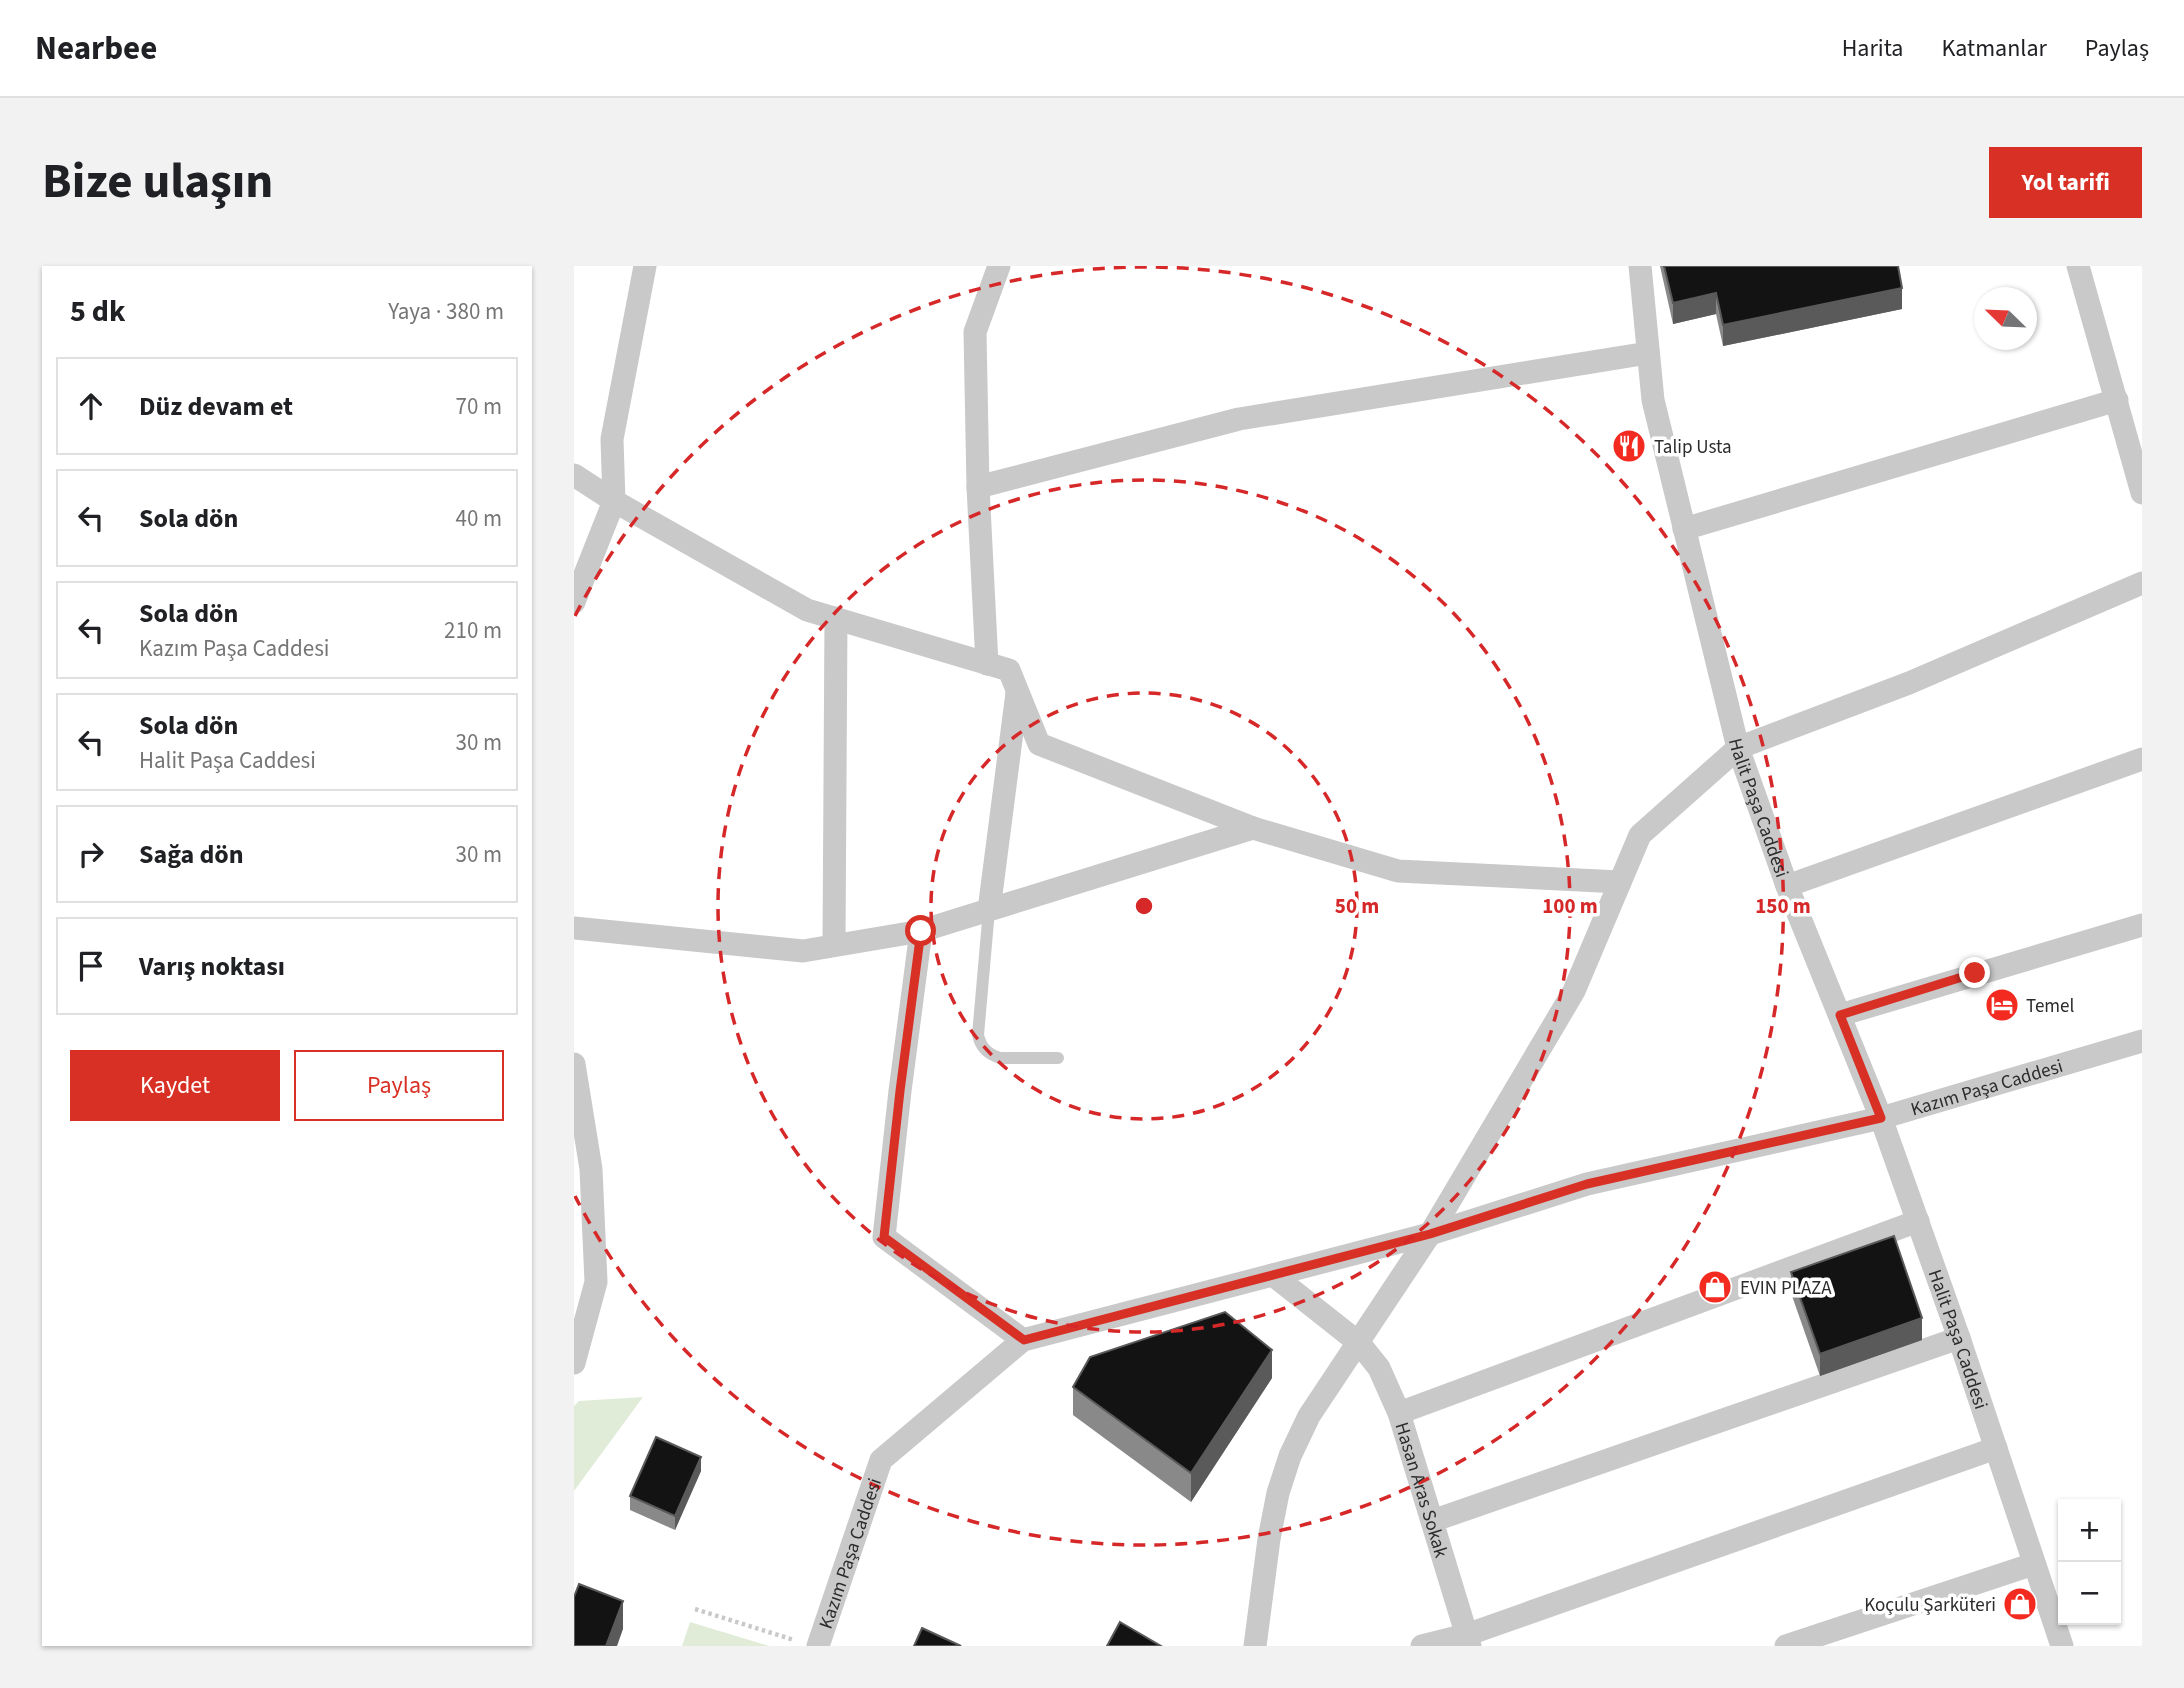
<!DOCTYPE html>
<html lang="tr">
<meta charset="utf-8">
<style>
body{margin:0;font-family:"Source Sans 3",sans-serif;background:#f2f2f2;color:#202124}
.controls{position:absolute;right:21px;bottom:21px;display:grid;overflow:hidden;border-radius:0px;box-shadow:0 2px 5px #0004}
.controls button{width:63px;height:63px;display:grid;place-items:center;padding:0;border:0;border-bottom:2px solid #e0e0e0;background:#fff;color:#202124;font:35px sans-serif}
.compass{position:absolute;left:1400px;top:21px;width:63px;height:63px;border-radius:50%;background:#fff;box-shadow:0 2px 5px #0004;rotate:293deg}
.stop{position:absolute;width:21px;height:21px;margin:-16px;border:5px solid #d93025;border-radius:50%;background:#fff}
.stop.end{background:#d93025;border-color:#fff;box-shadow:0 2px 7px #0008}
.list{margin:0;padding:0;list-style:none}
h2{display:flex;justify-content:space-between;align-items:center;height:91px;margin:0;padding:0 28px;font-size:30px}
h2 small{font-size:23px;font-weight:400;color:#757577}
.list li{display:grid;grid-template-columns:46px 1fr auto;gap:21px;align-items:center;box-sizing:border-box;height:98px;margin:0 14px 14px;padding:0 14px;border:2px solid #e0e0e0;border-radius:0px}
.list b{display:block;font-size:26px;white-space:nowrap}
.list p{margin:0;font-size:23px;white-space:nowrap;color:#757577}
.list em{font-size:23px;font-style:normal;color:#757577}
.actions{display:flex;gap:14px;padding:21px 28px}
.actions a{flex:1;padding:16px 0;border:2px solid #d93025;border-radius:0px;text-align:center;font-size:24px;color:#d93025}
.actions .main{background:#d93025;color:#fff}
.icon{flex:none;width:38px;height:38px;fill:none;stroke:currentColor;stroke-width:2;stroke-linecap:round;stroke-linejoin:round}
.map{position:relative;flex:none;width:1568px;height:1380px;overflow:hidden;border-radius:0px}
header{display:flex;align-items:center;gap:42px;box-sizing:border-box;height:98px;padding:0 35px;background:#fff;border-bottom:2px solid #e0e0e0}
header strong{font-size:33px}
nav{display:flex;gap:38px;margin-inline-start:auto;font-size:24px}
.intro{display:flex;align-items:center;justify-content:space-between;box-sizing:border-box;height:168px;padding:0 42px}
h1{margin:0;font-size:49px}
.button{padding:18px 32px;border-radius:0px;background:#d93025;color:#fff;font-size:24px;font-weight:700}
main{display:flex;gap:42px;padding:0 42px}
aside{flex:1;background:#fff;border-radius:0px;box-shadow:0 2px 5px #0004}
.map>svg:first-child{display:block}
.green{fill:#e0ecd8}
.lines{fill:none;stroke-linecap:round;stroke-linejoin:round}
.path{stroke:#c9c9c9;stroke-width:4.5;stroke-dasharray:3.5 3.5;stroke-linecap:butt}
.lane{stroke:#c9c9c9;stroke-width:12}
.street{stroke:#c9c9c9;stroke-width:23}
.wall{fill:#898989}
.shaded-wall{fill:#5a5a5a}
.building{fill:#131313;stroke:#5a5a5a;stroke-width:2}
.route{stroke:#d93025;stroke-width:9}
.ring{fill:none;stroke:#d62828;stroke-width:3.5;stroke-dasharray:12 9}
.labels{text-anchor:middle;stroke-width:7;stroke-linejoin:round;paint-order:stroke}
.poi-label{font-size:19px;fill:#2c2c2c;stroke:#fff;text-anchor:start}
.street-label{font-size:19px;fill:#2c2c2c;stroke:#fff}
.centre{fill:#d62828;stroke:#fff;stroke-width:3.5}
.ring-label{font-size:21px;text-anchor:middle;font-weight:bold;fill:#d62828;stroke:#fff;stroke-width:7;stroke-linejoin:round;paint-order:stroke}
</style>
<header>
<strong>Nearbee</strong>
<nav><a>Harita</a><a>Katmanlar</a><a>Paylaş</a></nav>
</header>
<div class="intro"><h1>Bize ulaşın</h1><a class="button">Yol tarifi</a></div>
<main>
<aside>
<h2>5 dk<small>Yaya · 380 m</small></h2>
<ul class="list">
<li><svg class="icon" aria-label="ahead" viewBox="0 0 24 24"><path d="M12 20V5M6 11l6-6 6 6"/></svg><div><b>Düz devam et</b></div><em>70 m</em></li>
<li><svg class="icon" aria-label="left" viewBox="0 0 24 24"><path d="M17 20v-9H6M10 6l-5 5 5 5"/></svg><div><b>Sola dön</b></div><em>40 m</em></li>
<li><svg class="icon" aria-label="left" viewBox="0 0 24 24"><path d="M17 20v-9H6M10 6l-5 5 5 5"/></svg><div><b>Sola dön</b><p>Kazım Paşa Caddesi</p></div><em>210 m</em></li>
<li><svg class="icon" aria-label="left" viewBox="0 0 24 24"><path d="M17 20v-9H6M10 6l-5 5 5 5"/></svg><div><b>Sola dön</b><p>Halit Paşa Caddesi</p></div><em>30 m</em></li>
<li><svg class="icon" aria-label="right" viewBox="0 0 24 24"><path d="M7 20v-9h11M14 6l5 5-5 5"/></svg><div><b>Sağa dön</b></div><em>30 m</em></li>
<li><svg class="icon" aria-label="arrive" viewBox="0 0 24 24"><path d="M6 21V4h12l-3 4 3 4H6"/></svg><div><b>Varış noktası</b></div></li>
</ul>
<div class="actions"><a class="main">Kaydet</a><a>Paylaş</a></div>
</aside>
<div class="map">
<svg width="1568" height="1380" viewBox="0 0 1568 1380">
<rect width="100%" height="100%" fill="#fff"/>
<path class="green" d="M69 1131 0 1225V1140L5 1135Z
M116 1356 195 1380H108Z"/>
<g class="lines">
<path class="path" d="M121 1343 220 1374"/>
<path class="lane" d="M415 644 404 769C407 782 414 788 426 792H484"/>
<g class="street">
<path id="s1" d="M1066 0 1079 134 1164 482 1213 620 1307 852 1385 1072 1488 1380"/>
<path d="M1504 0 1568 227"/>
<path d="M0 209 40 235 233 344 435 404 465 478 679 562 824 605 1046 616"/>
<path d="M404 221 665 153 1074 87"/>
<path d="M1110 263 1543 134"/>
<path d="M0 336 40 235 38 173 71 0"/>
<path d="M413 398 404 221 401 66 425 0"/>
<path d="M1213 620 1568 493"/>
<path d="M415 644 443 427"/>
<path d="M0 662 229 685 347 665 679 562"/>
<path d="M347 665 326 825 310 971 449 1074"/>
<path d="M260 678 262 352"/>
<path d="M1266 749 1568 659"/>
<path d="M0 798 17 903 22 1016 0 1097"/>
<path id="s2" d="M699 1009 785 1077 805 1102 825 1147 896 1380"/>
<path d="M825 1147 1344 955"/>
<path d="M858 1255 1385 1072"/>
<path id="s3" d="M244 1380 307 1194 449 1074 856 968 1013 918 1307 852 1568 775"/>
<path d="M681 1380 695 1273 704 1227 716 1190 735 1150 856 968 1000 725 1066 569 1164 482 1335 417 1568 317"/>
<path d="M848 1380 892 1369 1422 1182"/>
<path d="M1212 1380 1460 1298"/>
</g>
</g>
<path class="wall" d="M1086 0H1324L1328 43 1149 80 1142 48 1099 58Z
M1217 1006 1348 1074 1246 1110 1217 1027Z
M698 1112 617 1236 499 1149V1121Z
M127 1205 101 1264 56 1244V1230Z"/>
<path class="shaded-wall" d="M1328 22V43L1149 80V59Z
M1142 27V48L1099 58V37Z
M1348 1052V1074L1246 1110V1088Z
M698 1084V1112L617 1236V1207Z
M127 1191V1205L101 1264V1250Z
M49 1335V1363L43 1380H32Z"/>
<path class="building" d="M1090 0H1324L1328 22 1149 59 1142 27 1099 37Z
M1320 970 1348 1052 1246 1088 1217 1006Z
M651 1046 698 1084 617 1207 499 1121 516 1091Z
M82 1171 127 1191 101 1250 56 1230Z
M5 1318 49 1335 32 1380H0V1331Z
M546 1356 587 1380H533Z
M348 1362 387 1380H340Z"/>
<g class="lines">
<path class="route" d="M347 665 326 825 310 971 450 1074 856 968 1013 918 1307 852 1266 749 1401 707"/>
</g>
<g class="ring">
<circle cx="570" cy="640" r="213"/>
<circle cx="570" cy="640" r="426"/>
<path d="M1 350A639 639 0 1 1 1 930"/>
</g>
<defs>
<symbol id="restaurant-disc" viewBox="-11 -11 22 22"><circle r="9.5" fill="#f22a20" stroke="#fff"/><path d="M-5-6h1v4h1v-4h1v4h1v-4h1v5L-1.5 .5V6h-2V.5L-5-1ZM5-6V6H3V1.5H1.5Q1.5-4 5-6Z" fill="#fff"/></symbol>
<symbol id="hotel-disc" viewBox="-11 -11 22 22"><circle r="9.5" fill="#f22a20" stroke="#fff"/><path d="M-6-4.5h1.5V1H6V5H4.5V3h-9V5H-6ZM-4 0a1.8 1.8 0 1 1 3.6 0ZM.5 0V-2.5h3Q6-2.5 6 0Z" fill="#fff"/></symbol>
<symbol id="shop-disc" viewBox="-11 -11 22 22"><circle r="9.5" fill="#f22a20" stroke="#fff"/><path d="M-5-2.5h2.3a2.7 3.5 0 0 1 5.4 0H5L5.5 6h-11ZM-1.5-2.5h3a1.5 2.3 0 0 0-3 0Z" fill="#fff"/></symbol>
</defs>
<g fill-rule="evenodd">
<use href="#restaurant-disc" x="1036" y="161" width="38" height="38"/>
<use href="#hotel-disc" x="1409" y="720" width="38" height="38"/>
<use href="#shop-disc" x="1122" y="1002" width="38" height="38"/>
<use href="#shop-disc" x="1427" y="1319" width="38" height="38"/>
</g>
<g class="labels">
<g class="poi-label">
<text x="1080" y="187">Talip Usta</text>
<text x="1452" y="746">Temel</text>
<text x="1166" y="1028">EVIN PLAZA</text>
<text x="1422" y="1345" text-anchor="end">Koçulu Şarküteri</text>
</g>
<g class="street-label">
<text dy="7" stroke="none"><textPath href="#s1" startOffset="556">Halit Paşa Caddesi</textPath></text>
<text dy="7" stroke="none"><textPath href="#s3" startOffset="1379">Kazım Paşa Caddesi</textPath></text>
<text dy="7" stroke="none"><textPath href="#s1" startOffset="1124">Halit Paşa Caddesi</textPath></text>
<text dy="7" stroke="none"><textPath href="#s2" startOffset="271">Hasan Aras Sokak</textPath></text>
<text dy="7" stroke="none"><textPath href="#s3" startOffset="98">Kazım Paşa Caddesi</textPath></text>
</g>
</g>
<circle cx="570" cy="640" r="10" class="centre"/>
<g class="ring-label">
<text x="783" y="647">50 m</text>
<text x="996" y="647">100 m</text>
<text x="1209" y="647">150 m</text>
</g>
</svg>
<div class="controls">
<button>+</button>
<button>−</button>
</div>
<svg class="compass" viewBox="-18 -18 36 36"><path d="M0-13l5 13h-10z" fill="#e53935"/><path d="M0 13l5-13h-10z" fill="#757577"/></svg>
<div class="stop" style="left:347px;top:665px"></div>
<div class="stop end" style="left:1401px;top:707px"></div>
</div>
</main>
